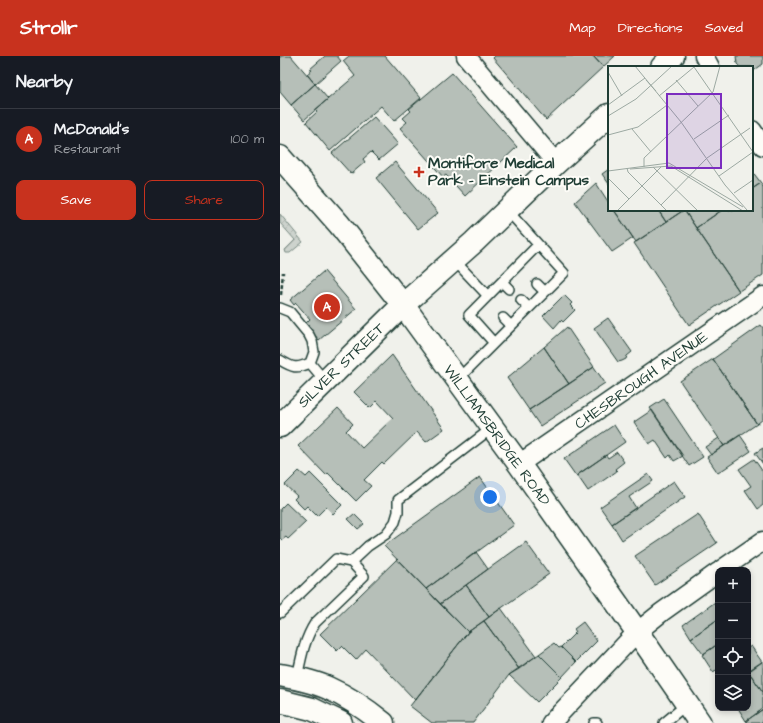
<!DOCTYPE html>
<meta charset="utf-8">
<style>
body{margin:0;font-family:"Architects Daughter",sans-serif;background:#242831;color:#f1f3f6}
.controls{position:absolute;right:12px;bottom:12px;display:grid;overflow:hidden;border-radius:8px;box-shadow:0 2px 6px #0003}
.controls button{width:36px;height:36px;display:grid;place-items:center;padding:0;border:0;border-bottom:1px solid #363941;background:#171b24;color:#f1f3f6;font:20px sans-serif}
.you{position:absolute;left:210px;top:441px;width:14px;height:14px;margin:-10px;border:3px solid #fff;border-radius:50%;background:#1a73e8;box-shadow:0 0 0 6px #1a73e833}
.badge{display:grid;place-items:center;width:26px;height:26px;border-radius:50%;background:#c8321e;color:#fff;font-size:13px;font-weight:700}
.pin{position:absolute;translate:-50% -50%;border:2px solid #fff;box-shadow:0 1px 4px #0006}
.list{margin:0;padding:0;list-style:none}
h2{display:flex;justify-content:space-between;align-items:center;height:52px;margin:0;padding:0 16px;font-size:17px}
h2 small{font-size:13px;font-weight:400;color:#9ea1a6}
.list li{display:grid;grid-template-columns:26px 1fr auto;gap:12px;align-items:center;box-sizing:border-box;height:60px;padding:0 16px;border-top:1px solid #363941}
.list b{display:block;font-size:15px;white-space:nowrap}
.list p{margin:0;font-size:13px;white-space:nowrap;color:#9ea1a6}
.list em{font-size:13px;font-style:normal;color:#9ea1a6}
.actions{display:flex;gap:8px;padding:12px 16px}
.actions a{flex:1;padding:9px 0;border:1px solid #c8321e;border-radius:8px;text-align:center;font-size:14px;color:#c8321e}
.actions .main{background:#c8321e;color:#fff}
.icon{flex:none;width:22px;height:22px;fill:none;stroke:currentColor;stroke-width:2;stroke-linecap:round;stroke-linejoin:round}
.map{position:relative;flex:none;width:483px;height:667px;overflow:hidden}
header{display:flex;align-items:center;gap:24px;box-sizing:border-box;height:56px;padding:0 20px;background:#c8321e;color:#fff}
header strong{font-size:19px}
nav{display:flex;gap:22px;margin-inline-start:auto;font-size:14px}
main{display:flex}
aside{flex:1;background:#171b24}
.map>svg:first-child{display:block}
.garden{fill:url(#garden-furrows);stroke:#768880}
.building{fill:#b6bfb8;stroke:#1f3d34}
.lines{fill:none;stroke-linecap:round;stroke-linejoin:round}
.lane-casing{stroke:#1f3d34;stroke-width:12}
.street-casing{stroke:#1f3d34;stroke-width:21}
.secondary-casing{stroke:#1f3d34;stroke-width:25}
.path{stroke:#1f3d34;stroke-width:2.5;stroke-dasharray:4 3;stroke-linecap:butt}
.lane{stroke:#fdfcf7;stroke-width:9}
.street{stroke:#fdfcf7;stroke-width:18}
.secondary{stroke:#fdfcf7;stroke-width:22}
.poi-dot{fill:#c8321e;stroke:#fdfcf7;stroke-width:1.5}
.labels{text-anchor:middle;stroke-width:4;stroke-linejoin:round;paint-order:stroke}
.poi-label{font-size:15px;font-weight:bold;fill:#1f3d34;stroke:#fdfcf7;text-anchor:start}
.street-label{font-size:15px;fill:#1f3d34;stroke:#fdfcf7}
.inset-road{fill:none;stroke:#9ca9a2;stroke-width:1}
.view{fill:#7b2cbf;fill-opacity:0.15;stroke:#7b2cbf;stroke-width:2}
.inset-edge{fill:none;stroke:#1f3d34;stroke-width:2}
</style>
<header>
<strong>Strollr</strong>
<nav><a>Map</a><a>Directions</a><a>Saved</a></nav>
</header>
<main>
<aside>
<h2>Nearby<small></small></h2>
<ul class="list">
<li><span class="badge">A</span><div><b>McDonald's</b><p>Restaurant</p></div><em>100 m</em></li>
</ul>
<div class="actions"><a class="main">Save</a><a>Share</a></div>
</aside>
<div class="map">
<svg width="483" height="667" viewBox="0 0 483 667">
<defs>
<pattern id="garden-furrows" width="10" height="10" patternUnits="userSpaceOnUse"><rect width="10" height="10" fill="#cdd3cd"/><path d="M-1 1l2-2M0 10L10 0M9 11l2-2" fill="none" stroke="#b0b6b1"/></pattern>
</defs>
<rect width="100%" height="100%" fill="#f0f1eb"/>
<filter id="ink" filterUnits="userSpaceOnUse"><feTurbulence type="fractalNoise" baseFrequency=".025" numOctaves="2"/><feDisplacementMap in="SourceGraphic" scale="8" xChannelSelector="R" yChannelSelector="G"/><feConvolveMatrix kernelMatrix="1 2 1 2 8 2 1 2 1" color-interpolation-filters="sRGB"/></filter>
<g filter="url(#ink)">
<path class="garden" d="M0 158 23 186 10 197H6L5 194 15 184 0 167Z"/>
<path class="building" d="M0 0H11L35 28 11 49 0 36Z
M45 0H57L61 5 35 28 27 18 32 14 30 13Z
M69 0H105L141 42 114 65 101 50 50 95 26 66 37 56 35 54 75 20 63 5Z
M215 0H313L323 11 266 64 213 2Z
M313 0H335L323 11Z
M456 0H483V8L472 16V11H460L457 8Z
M172 17 237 91 185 140 166 119 163 121 120 72 127 66 123 62 131 55 129 53Z
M35 28 48 43 24 64 11 49Z
M94 61 118 88 99 104 91 96 83 103 85 106 71 118 52 97Z
M115 106 158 157 138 173 96 122Z
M329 113V128L322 118Z
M472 115 481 127 472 133Z
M316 127 329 147V154H334L353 182 332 196 295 146Z
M481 127 483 131V219L459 235 416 172 442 154H472V133Z
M334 154H378L386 166 356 186Z
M378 154H401L402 155 386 166Z
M404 154H442L416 172Z
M404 154 459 235 409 269 354 187Z
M44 215 76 253 39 284 25 268 30 263 16 247 14 249 10 244Z
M284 239 292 247 290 249 295 254 283 266 281 264 274 272 263 260Z
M328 262 352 296 347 300 346 303 342 305 338 306 314 272Z
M481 269 483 272V363L477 368 433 303Z
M287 271 314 311 289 328 264 291Z
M264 291 289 328 249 354 227 322Z
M112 299 164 373 146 386 137 376 104 408 102 406 84 424 91 430 76 445 48 417 46 419 18 390 58 352 73 368 66 375 82 392 113 362 97 345 90 352 74 336Z
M433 303 477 368 444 390 400 325Z
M314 311 325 327 260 370 249 354Z
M384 343 423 401 409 410 370 352Z
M372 354 403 400 394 405 390 399 387 402 375 384 369 388 354 366Z
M334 369 345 386 296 420 284 403Z
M460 379 471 395 438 417 427 401Z
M439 382 444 390 431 399 425 391Z
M483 392V408L475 397Z
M337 396 344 406 335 413 337 415 308 435 297 419 326 399 328 402Z
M474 403 483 416V449L478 453 465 434 471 430 459 413Z
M19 415 26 421 30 417 62 449 53 458 46 451 37 460 27 450 24 453 14 443 17 440 5 429Z
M368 418 373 425 349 441 356 452 332 468 320 451Z
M200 421 234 469 146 533 104 490Z
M394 425 405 441 342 484 332 468Z
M6 447 26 466 8 483 6 481 2 484 0 482V453Z
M74 458 84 468 78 473 68 463Z
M418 458 437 487 375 529 355 500Z
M246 486 269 518 209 561 186 529Z
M196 496 208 513 160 548 146 533Z
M117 503 188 576 135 644 86 593 76 604 62 590 57 595 40 578Z
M186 529 209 561 188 576 160 548Z
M438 544V563L411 582 403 569Z
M221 552 256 600 239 613 204 565Z
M438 563V588L423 598 411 582Z
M204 565 239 613 229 619 193 667H152L130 650 188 576Z
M303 566 317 585 296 606 281 591 296 576 294 573Z
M274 587 279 592 281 591 296 606 282 621 259 598Z
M438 588V613L433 616 422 599Z
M471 590 482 606 468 616V592Z
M259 598 282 621 257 646 229 619Z
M483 605V636L468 615Z
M468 615 483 636V653L466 665 458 652H468Z
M483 653V667H468L466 665Z"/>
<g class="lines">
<defs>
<path id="lane" d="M174 204 208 240
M222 226 229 233
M257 228 265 236
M241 244 249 252
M0 252 10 256 29 279 32 285 34 296 30 307C16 313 13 312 0 304
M223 262 231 270
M214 287 189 259 258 189
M30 307 45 325
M177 324 284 217 227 154
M0 557 56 503 71 506
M17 622C21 603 24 584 35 567L84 520 71 506 88 490 106 478 115 466 118 456V444L212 372
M314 667H317
M384 667 407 648"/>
<path id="street" d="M186 0 276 107
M424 0 430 11
M472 74 483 90
M239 408 483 240
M441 514 483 485
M271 667 357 576 382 556 438 516"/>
<path id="secondary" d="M382 11 393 0
M0 101 59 168 123 249 239 408 367 590 420 667
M0 370 123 249 194 186 276 107 329 59
M0 619C16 622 33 625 48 632 68 641 86 653 103 667
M0 645 32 653 61 667"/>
</defs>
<use href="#lane" class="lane-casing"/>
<use href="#street" class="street-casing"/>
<use href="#secondary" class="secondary-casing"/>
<path class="path" d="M1 239 3 216"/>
<use href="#lane" class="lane"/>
<use href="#street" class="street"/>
<use href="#secondary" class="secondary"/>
</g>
</g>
<path class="poi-dot" d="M137 110h4v4h4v4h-4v4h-4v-4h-4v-4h4z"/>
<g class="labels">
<g class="poi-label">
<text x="148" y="112">Montifore Medical<tspan x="148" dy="17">Park - Einstein Campus</tspan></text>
</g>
<g class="street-label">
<text transform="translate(61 309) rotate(-44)" y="5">SILVER STREET</text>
<text transform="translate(361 324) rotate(-35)" y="5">CHESBROUGH AVENUE</text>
<text transform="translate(217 379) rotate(54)" y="5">WILLIAMSBRIDGE ROAD</text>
</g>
</g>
<g transform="translate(328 10)">
<rect width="145" height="145" fill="#f0f1eb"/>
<path class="inset-road" d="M27 0 73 56 117 119 139 144M0 6 14 30M38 14 48 25M68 14 90 40M51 30 86 1 145 86M0 39 37 12M0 50 28 33 64 0M24 63 43 86M0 69 30 61 59 39M86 73 121 49M36 101V92L105 26 112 0M45 101 90 145M19 102 20 106 59 145M22 103 63 100 135 145M0 105 61 97 135 141M111 110 145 86M0 112 21 133M126 127 145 114M53 139 99 92 142 62M9 145 53 101"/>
<path class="view" d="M59 28H113V102H59Z"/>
<rect width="145" height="145" class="inset-edge"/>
</g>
</svg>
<div class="controls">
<button>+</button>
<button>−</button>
<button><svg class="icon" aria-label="locate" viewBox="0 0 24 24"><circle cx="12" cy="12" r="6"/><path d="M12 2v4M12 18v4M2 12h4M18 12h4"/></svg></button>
<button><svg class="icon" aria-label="layers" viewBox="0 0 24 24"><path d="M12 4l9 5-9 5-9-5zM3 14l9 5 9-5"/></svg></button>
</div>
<div class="you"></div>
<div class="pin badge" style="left:47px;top:251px">A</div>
</div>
</main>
